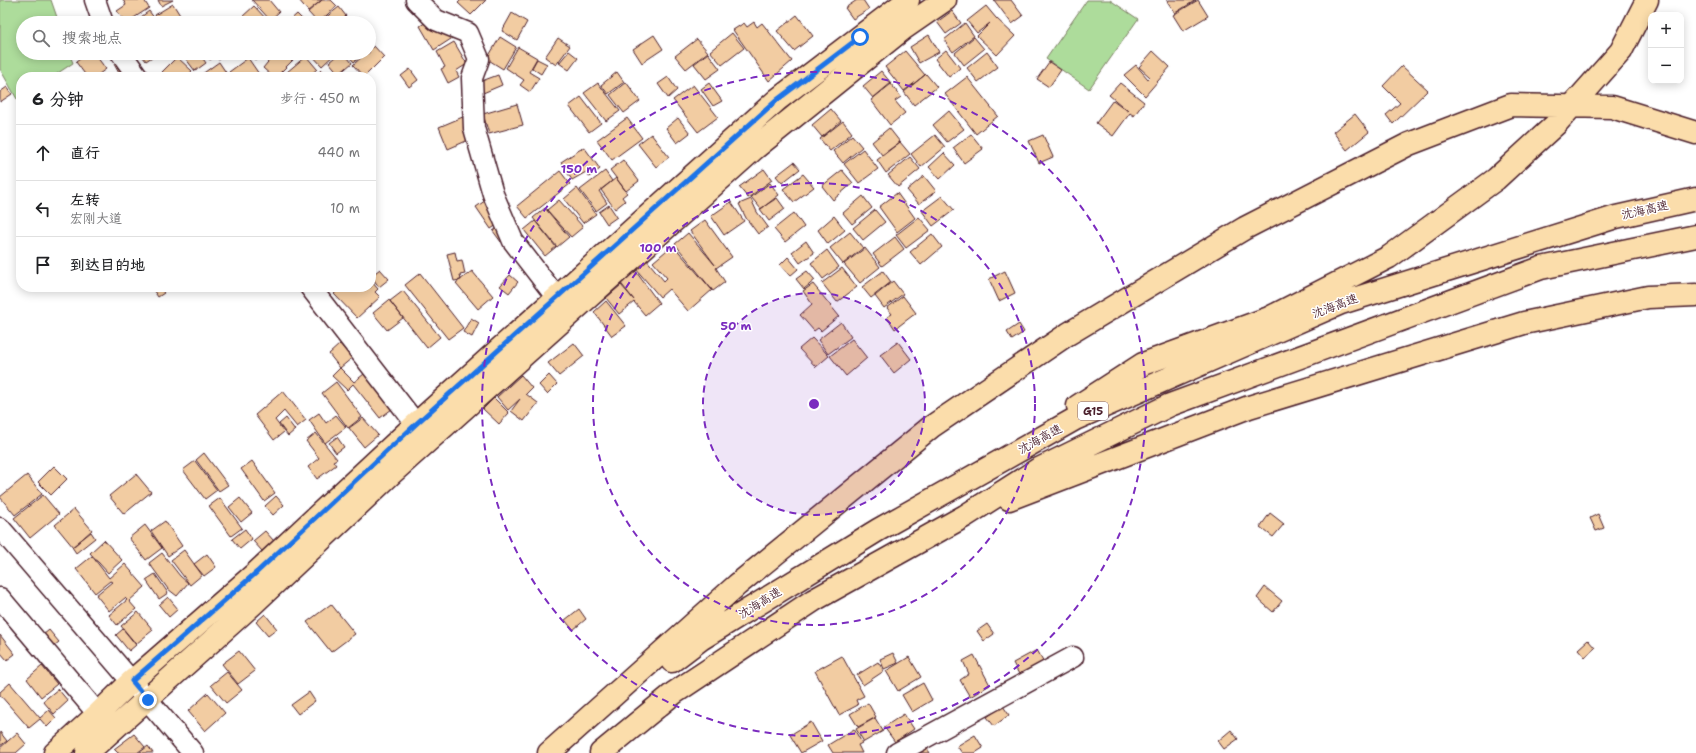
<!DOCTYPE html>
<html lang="zh">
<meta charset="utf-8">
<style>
body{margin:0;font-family:"Shantell Sans","LXGW WenKai TC",sans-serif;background:#f2f2f2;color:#202124}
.controls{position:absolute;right:12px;top:12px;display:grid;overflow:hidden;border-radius:8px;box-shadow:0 2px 10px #0003}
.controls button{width:36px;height:36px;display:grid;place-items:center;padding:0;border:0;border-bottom:1px solid #e0e0e0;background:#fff;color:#202124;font:20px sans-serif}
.stop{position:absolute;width:12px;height:12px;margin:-9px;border:3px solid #1a73e8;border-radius:50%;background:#fff}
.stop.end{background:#1a73e8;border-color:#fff;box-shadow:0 1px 4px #0008}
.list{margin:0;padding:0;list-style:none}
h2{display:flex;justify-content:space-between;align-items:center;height:52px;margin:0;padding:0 16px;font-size:17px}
h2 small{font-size:13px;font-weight:400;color:#757577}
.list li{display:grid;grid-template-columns:26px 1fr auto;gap:12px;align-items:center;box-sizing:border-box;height:56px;padding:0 16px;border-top:1px solid #e0e0e0}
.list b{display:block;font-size:15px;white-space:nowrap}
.list p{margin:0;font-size:13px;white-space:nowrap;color:#757577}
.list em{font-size:13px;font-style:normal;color:#757577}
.icon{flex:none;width:22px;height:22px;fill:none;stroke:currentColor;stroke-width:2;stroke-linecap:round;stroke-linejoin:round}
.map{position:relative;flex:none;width:1696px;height:753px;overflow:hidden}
.search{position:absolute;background:#fff;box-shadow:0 2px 10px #0003;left:16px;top:16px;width:360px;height:44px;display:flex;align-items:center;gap:10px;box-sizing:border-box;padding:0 14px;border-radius:22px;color:#757577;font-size:15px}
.panel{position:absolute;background:#fff;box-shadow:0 2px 10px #0003;left:16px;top:72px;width:360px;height:220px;border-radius:16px}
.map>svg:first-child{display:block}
.green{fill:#addc9b;stroke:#7c7e63}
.building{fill:#f2cca2;stroke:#4a1f2b}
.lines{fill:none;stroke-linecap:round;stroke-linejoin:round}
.minor-casing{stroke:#4a1f2b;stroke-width:23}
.major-casing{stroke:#4a1f2b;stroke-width:25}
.highway-casing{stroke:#4a1f2b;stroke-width:25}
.minor{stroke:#fff;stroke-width:20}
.major{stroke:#fbddab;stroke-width:22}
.highway{stroke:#fbddab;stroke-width:22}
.route{stroke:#1a73e8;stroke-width:5}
.ring{fill:none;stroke:#7b2cbf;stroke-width:2;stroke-dasharray:7 5}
.labels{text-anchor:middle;stroke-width:3;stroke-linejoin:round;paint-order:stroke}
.shield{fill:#fff;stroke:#80626b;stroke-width:1}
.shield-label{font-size:11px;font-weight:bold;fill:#4a1f2b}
.street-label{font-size:12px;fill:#4a1f2b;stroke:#fff}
.centre{fill:#7b2cbf;stroke:#fff;stroke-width:2}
.ring-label{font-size:12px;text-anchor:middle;font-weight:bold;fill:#7b2cbf;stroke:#fff;stroke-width:3;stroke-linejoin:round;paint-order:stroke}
</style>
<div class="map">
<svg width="1696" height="753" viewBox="0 0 1696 753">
<rect width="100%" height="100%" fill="#fff"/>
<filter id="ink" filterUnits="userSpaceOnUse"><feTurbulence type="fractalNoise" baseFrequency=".025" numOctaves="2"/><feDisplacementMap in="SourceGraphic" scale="8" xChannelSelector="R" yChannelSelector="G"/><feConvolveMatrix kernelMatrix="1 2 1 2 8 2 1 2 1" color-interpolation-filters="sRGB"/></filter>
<g filter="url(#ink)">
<path class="green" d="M0 0H51L59 23H23V53H69L73 63 52 77H21V97L17 99 0 69Z
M1087 0H1110L1138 19 1089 89 1046 59Z"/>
<path class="building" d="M123 0H144L149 8 126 23 117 11 126 5Z
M158 0H173L161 6Z
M252 0H269L279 12 270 20Z
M299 0H322L308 11Z
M322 0H331L337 6 318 23 308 12Z
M461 0H486L471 15 458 3Z
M857 0H863L869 9 853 19 845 8Z
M994 0H1011L1023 16 1012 24Z
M1169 0H1196L1175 13 1167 1Z
M1198 0 1208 16 1183 31 1173 15Z
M173 4 183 20 178 23H160L155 15Z
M254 6 269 22 268 23H248L242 17Z
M986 6 996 18 1015 36 997 55 977 36 990 23 977 33 967 21Z
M339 7 346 16 338 23H321L320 22Z
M149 11 158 23H133Z
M952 11 961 23 946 34 937 22Z
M512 13 527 22 517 40 502 31Z
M297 14 306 23H287Z
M439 14 454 37 434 50 420 26Z
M797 15 813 36 794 51 777 31Z
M349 18 353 23H342Z
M754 22 757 27 762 23 792 61 769 81 733 30 744 23 747 27Z
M965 23 974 36 953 52 944 40Z
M732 33 744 48 722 65 710 51Z
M654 35 663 49 642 63 633 49Z
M929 35 939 52 919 63 910 47Z
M500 37 516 47 503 69 487 59Z
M974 37 984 49 964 65 955 53Z
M558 38 570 46 556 65 545 57Z
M697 39 708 52 686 69 675 56Z
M454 42 467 64 456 71 459 77 448 83 441 69 445 67 437 52Z
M374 46 384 57 364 77 353 65 366 53H369V50Z
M518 47 537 58 529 72 539 78 530 92 520 85 524 80 506 68Z
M946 50 960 68 949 77 935 59Z
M569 51 578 58 569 70 559 63Z
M905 51 925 75 904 91 885 67Z
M1153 51 1170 67 1145 96 1124 75 1136 65 1148 79 1150 77 1139 67Z
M987 52 998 67 978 82 967 68Z
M88 53H94L106 69 95 77H87L76 62Z
M140 53H158L146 61Z
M193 53H199L206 63 195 71 186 59Z
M205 53H226L219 60 215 56 210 60Z
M249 53H264L256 61Z
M268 53H296L298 55 276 77H273L263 68 272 57Z
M310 53H336L322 66Z
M340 53H344L352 63 339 74 329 62Z
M346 53H365L354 62Z
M708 53 720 69 706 79 694 64Z
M306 56 317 69 308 77H291L287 72Z
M126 57V77H121L114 64Z
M177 57 192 71 186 77H167L162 72Z
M248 58 259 74 254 77H232L229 72Z
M537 59 547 64 541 74 532 68Z
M219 62 229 77H198Z
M1049 62 1061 70 1049 87 1037 79Z
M1402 66 1428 90 1393 124 1386 115 1400 103 1383 86Z
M410 69 418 80 409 87 401 76Z
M321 70 327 77H314Z
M881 71 891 83 873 98 863 86Z
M617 72 624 82 608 94 601 85Z
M926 74 937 87 914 105 904 92Z
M498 75 502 85 483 93 479 82Z
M668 77 677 90 668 98 658 84Z
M967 77 998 116 976 134 945 94Z
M626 82 640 101 624 113 610 95Z
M598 83 620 111 606 121 584 93Z
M709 83 722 101 713 106 701 89Z
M1120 83 1144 102 1134 116 1130 113 1113 136 1096 123 1113 100 1128 111 1109 95Z
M891 84 901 97 895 101 905 113 890 125 871 100Z
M693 85 718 117 698 132 673 100Z
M7 87 12 94 0 102V92Z
M581 97 601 123 589 132 569 106Z
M517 104 523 125 489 134 483 114Z
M831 109 841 121 822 137 812 125Z
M949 111 964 129 947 142 933 125Z
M1355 114 1369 132 1347 150 1333 132Z
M465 116 473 138 448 149 439 127Z
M627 118 642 138 612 160 597 140Z
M678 118 690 133 677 143 666 128Z
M843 121 852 133 830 151 820 139Z
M889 128 900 142 882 155 872 142Z
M651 134 669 157 656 167 638 144Z
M971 134 983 149 964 163 953 148Z
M852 135 862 147 843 163 833 151Z
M935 135 945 147 921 167 911 154Z
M1043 135 1053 157 1039 163 1029 141Z
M900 142 910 154 886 173 877 160Z
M584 147 600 169 589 177 586 172 572 180 561 162Z
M863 149 878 169 859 183 844 164Z
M944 153 955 165 940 179 929 167Z
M910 157 920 169 898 187 888 175Z
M623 160 639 181 626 191 610 170Z
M794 162 800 169 782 183 776 176Z
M764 169 772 180 748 198 739 187Z
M842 170 853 183 833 200 822 186Z
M560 171 570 184 527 218 517 206Z
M605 171 612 181 599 191 607 203 596 211 580 190Z
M803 174 814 187 794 202 783 189Z
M924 176 936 191 919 204 907 190Z
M616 178 627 193 622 197 625 201 615 209 601 190Z
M770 183 779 195 761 209 751 197Z
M577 188 596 214 583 223 564 199Z
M897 193 915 218 897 232 879 207Z
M492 196 507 218 491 229 476 207Z
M863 196 872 208 852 224 843 213Z
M942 196 954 210 933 226 922 211Z
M777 198 785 209 769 221 760 209Z
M751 199 757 212 768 227 758 234 746 218 739 204Z
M559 200 583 227 571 237 547 210Z
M731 202 744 221 724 235 711 216Z
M609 205 617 217 607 224 599 212Z
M545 208 569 237 557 247 533 218Z
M875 210 885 222 863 240 853 228Z
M794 213 804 227 785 242 774 229Z
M834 216 845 230 828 244 818 230Z
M919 217 930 230 906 248 896 235Z
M705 220 732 257 716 268 725 282 713 291 675 244 688 233 715 265 690 231Z
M535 221 556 247 545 256 524 230Z
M503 224 511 234 501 242 493 231Z
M850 232 863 248 843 264 830 248Z
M932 234 942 247 921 265 910 252Z
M895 237 904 249 882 266 873 254Z
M806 241 814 253 800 263 792 252Z
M673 245 712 290 688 311 669 289 660 297 635 268 646 259 664 281 667 278 653 262Z
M865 248 880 267 860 283 844 264Z
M827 250 839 267 823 279 811 263Z
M455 252 457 261 462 260 465 274 460 275 461 280 454 281 447 254Z
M788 257 798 269 790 276 780 265Z
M842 268 857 287 837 302 822 283Z
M380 269 389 279 379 287 371 276Z
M634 269 659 303 645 315 634 302 619 314 606 298 621 285 634 300 619 281Z
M472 271 493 296 478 309 456 283Z
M807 271 815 280 804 289 796 279Z
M883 271 891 282 871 298 862 287Z
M1005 271 1015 293 999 301 989 279Z
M420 273 463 328 448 339 405 285Z
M510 275 518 282 509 293 500 286Z
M371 281 378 289 375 292 380 297 357 318 334 294 341 287H371Z
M893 281 903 294 884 308 875 296Z
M813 284 839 316 821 331 818 328 814 331 800 315 812 304 803 291Z
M151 287H159L164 293 158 297Z
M403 291 440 337 427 348 390 301Z
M903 296 916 313 895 329 887 317 892 314 887 308Z
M389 300 403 318 387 330 373 313Z
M606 301 626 326 612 336 594 312Z
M471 318 479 323 472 337 463 332Z
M841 322 851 337 828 354 818 340Z
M1019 324 1024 332 1012 340 1007 332Z
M812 338 829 356 816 367 799 349Z
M852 339 867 358 846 376 830 356Z
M898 342 911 359 894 373 880 355Z
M574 343 584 356 559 376 548 363Z
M340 344 352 358 340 368 329 354Z
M340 368 354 382 364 374 392 409 380 418 353 384 347 390 332 376Z
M521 375 532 388 526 394 538 403 524 421 511 411 520 399 508 410 497 397Z
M549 375 557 384 547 394 539 385Z
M336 382 362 417 348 428 322 393Z
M283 391 306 420 297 427 284 411 275 420 284 432 274 440 255 415Z
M494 398 509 413 499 424 483 409Z
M319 413 326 423 336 415 346 427 325 443 309 420Z
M286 418 295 430 288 436 279 424Z
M363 418 378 435 364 447 349 428Z
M316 433 337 459 333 461 336 465 317 479 308 467 319 458 306 441Z
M337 437 344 447 336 453 329 443Z
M204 453 228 485 219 491 196 460Z
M195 461 217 490 205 499 183 470Z
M252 461 275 493 264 501 241 469Z
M54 466 67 479 51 495 38 482Z
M136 474 151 492 124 514 109 496Z
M27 475 42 494 15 515 0 497Z
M43 495 59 514 30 538 14 518Z
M276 496 284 505 273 515 265 506Z
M220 498 242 528 231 536 209 506Z
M240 498 252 513 241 522 229 507Z
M74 509 92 530 73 547 55 525Z
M1270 513 1284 524 1273 537 1260 527Z
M1598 514 1604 528 1596 531 1590 518Z
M165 521 182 546 168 556 151 531Z
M145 525 162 548 146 560 129 538Z
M245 529 252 539 240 549 232 539Z
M265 531 274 541 262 551 253 541Z
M91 532 95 538 76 553 72 547Z
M104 540 122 560 108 573 90 553Z
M184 550 202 575 190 585 171 560Z
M162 553 180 576 188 583 177 596 168 589 149 563Z
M207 554 216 567 204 576 194 564Z
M92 556 109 578 125 564 145 587 129 601 136 609 117 625 109 615 127 600 125 598 109 611 96 595 112 582 110 581 95 593 76 569Z
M155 574 168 593 159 599 146 580Z
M1265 587 1282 601 1273 612 1257 598Z
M168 597 178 609 169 617 159 605Z
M331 604 355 634 331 652 307 622Z
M579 609 586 619 573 630 565 620Z
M138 612 153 630 136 644 121 626Z
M265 614 277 629 268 636 256 622Z
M987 624 994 634 984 641 977 631Z
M123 629 136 645 129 651 116 635Z
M49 630 59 642 46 652 37 640Z
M0 635 15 654 7 660 0 652Z
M1588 640 1595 648 1585 657 1578 649Z
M1037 650 1044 662 1020 676 1013 663Z
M239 651 255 671 238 684 222 664Z
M893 653 898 663 884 669 880 659Z
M974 655 990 685 970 697 960 680 969 674 963 661Z
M842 656 864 696 856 700 858 705 839 715 815 671Z
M909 657 921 677 898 691 886 671Z
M878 662 884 671 863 685 857 675Z
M42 666 57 684 41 697 27 679Z
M227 672 242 690 226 703 211 685Z
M10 683 40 718 49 710 56 718 47 727 40 719 29 728 0 695V692Z
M923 683 932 700 912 712 902 695Z
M58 689 68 701 54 714 43 701Z
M309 692 315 701 298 714 291 705Z
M208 693 225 713 205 731 188 711Z
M868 703 876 717 858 727 850 714Z
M1003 706 1009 715 994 726 987 717Z
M904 714 914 729 895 742 884 727Z
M875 718 883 731 864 742 856 729Z
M811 722 822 741 801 753 790 735Z
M854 729 862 743 858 745 862 753H833L828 745Z
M1231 730 1238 739 1224 749 1218 741Z
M0 732 7 741 0 746Z
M17 733 26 744 16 753H0V748Z
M134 734 145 747 137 753H118L114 749Z
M975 735 983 748 975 753H962L957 746Z
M925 745 930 753H912Z
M148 746 153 753H139Z"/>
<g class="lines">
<defs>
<path id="minor" d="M95 0 103 23
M416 0 436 20 468 33 479 59 472 78 474 128 493 194 513 241 557 298
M121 53 138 77
M310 287 416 424
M0 528 193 753
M0 598 98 714
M897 753 1073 657"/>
<path id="major" d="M55 753 98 714 132 681 257 572 416 424 777 100 908 0
M87 753 253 604 391 474 754 149 903 29 945 0"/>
<path id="highway" d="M1078 406 1143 364 1269 318 1389 257 1496 179 1556 124 1621 51 1647 0
M1009 499 1249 407 1524 323 1648 297 1696 295
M672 661 701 639 878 530 1075 419 1341 303 1616 217 1696 199
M549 753 737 585 931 427 1068 334 1245 228 1409 144 1511 105 1612 107 1696 133
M601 753 674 693 814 600 965 516 1037 470 1170 405 1541 268 1696 236"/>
</defs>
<use href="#minor" class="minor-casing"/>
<use href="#major" class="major-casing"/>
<use href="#highway" class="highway-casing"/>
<use href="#minor" class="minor"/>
<use href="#major" class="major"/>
<use href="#highway" class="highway"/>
</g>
</g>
<g class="lines" filter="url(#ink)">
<path class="route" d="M148 700 132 681 257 572 416 424 719 152 777 100 860 37"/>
</g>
<circle cx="814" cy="404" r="111" fill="#7b2cbf" fill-opacity=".12"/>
<g class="ring">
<circle cx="814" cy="404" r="111"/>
<circle cx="814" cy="404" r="221"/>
<circle cx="814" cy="404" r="332"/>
</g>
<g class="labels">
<rect class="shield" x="1078" y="402" width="30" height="18" rx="3"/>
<g class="shield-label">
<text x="1093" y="415">G15</text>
</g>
<g class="street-label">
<text transform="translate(1645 210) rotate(-13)" y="4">沈海高速</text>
<text transform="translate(1335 306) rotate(-21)" y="4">沈海高速</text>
<text transform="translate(1040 439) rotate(-29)" y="4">沈海高速</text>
<text transform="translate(760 603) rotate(-32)" y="4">沈海高速</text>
</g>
</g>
<circle cx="814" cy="404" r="6" class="centre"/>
<g class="ring-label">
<text x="579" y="173">150 m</text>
<text x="658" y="252">100 m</text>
<text x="736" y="330">50 m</text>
</g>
</svg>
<div class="controls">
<button>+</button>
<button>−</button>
</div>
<div class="stop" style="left:860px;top:37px"></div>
<div class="stop end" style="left:148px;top:700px"></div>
<div class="search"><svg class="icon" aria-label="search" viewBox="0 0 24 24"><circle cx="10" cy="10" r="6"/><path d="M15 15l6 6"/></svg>搜索地点</div>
<section class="panel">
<h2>6 分钟<small>步行 · 450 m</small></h2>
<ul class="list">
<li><svg class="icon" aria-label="ahead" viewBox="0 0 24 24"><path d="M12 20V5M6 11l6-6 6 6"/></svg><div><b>直行</b></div><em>440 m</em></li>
<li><svg class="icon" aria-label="left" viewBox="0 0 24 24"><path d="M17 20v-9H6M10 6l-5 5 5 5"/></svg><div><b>左转</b><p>宏刚大道</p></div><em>10 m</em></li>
<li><svg class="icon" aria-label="arrive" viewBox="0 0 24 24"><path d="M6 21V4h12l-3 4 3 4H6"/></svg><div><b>到达目的地</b></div></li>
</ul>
</section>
</div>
